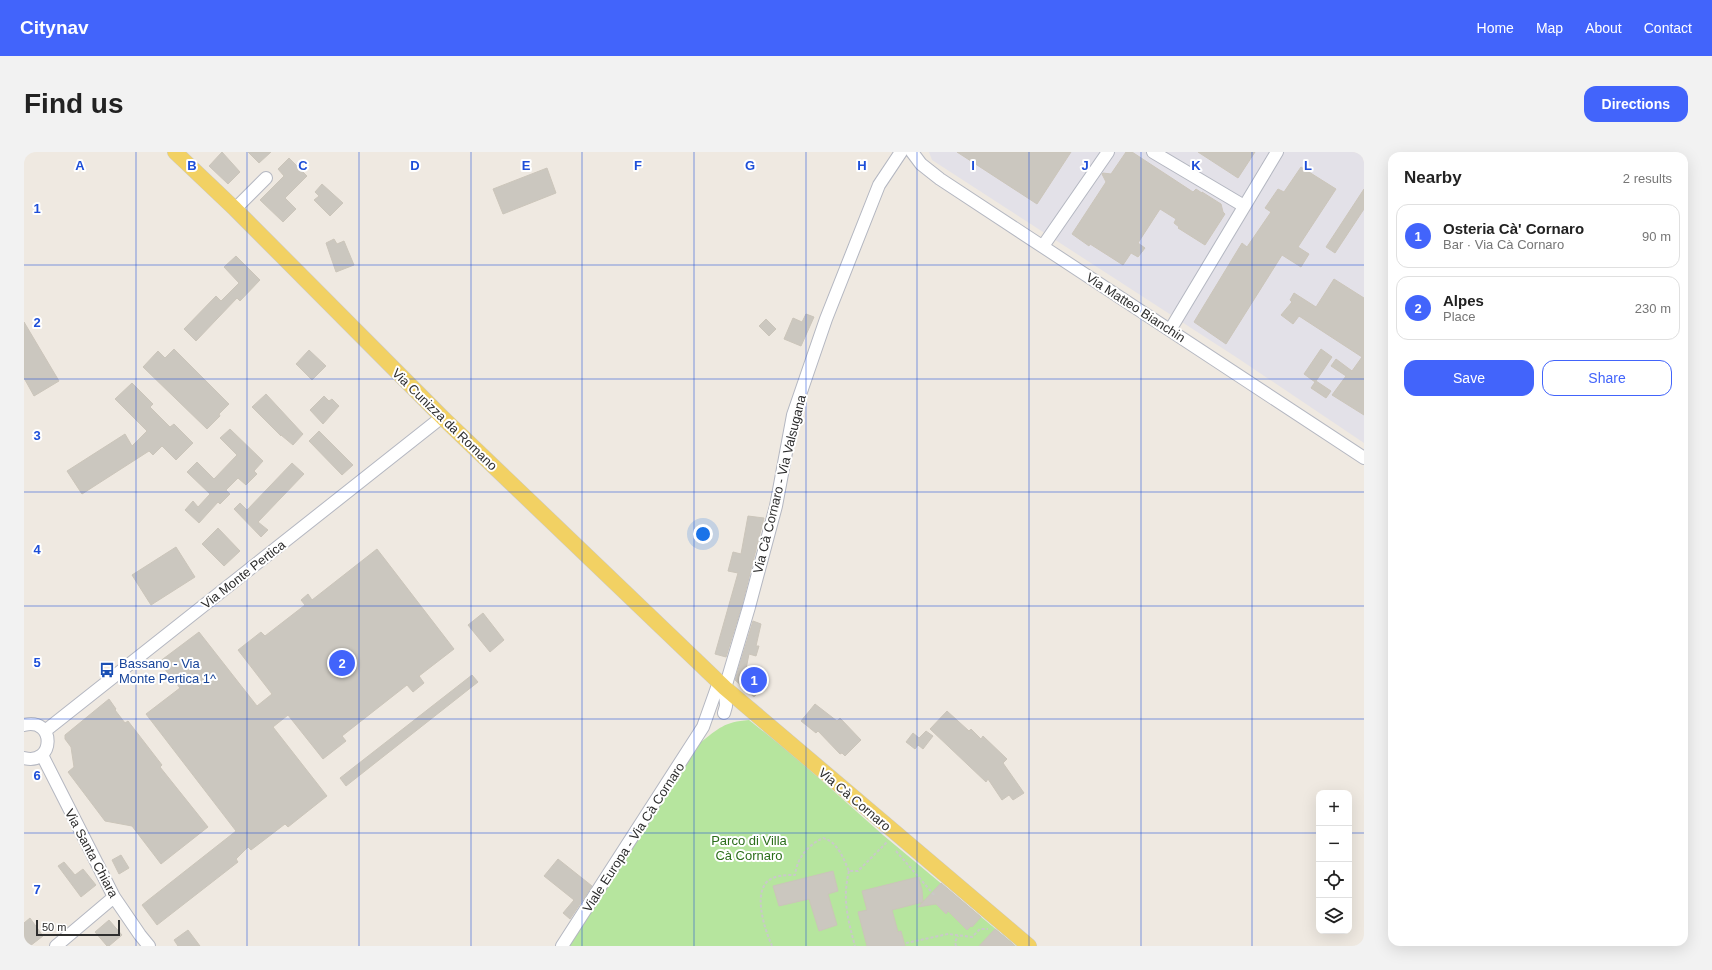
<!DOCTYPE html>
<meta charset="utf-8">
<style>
body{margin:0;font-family:Arial,sans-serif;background:#f2f2f2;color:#222}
.controls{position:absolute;right:12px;bottom:12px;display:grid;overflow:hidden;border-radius:8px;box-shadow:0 4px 16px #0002}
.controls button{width:36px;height:36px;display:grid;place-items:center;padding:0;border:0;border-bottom:1px solid #e0e0e0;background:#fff;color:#222;font:20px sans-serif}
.scale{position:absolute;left:12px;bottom:10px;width:84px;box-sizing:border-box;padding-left:4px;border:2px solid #2e2e2e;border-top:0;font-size:11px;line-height:14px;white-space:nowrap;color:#2e2e2e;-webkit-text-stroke:3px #fff;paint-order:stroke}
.you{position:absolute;left:679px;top:382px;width:14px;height:14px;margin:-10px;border:3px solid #fff;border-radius:50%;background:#1a73e8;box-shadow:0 0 0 6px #1a73e833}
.badge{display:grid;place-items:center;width:26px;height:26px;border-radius:50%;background:#4264fb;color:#fff;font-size:13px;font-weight:700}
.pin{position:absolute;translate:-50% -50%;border:2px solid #fff;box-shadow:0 1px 4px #0006}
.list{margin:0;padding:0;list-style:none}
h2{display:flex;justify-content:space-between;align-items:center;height:52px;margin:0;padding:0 16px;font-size:17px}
h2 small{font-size:13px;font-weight:400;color:#767676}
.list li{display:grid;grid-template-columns:26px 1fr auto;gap:12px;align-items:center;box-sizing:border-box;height:64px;margin:0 8px 8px;padding:0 8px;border:1px solid #e0e0e0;border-radius:12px}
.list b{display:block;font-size:15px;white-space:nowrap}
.list p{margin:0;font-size:13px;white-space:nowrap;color:#767676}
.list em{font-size:13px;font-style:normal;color:#767676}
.actions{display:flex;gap:8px;padding:12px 16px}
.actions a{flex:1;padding:9px 0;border:1px solid #4264fb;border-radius:12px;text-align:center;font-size:14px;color:#4264fb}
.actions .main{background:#4264fb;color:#fff}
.icon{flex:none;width:22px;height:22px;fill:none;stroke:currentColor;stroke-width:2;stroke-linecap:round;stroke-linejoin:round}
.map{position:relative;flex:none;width:1340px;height:794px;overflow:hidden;border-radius:12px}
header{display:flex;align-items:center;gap:24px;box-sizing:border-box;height:56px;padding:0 20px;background:#4264fb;color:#fff}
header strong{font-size:19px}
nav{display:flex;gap:22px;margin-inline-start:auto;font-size:14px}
.intro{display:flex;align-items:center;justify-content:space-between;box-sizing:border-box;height:96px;padding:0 24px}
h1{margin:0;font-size:28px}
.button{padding:10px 18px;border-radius:12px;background:#4264fb;color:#fff;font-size:14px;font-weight:700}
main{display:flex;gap:24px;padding:0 24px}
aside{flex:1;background:#fff;border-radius:12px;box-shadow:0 4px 16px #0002}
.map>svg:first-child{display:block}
.industrial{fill:#e3e1e8}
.green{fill:#b6e59e}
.building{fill:#cbc7bf;stroke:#cbc5ba}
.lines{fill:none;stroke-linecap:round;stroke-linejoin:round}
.minor-casing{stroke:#b4b7c1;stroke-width:14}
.major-casing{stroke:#c9c9c9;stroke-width:16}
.path{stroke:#c9c9c9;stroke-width:2;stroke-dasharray:3 2;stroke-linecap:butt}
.minor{stroke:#fff;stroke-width:12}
.major{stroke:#f2d163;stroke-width:15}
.grid{fill:none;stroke:#1d4ed8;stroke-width:1;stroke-opacity:0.55}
.labels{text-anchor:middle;stroke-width:4;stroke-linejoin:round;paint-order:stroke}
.street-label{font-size:13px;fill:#2e2e2e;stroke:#fff}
.transit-label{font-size:13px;fill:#164399;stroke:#fff;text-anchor:start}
.park-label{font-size:13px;fill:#2c6e1b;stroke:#fff}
.grid-label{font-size:13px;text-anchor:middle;font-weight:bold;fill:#1d4ed8;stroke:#fff;stroke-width:4;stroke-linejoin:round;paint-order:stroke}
</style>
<header>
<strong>Citynav</strong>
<nav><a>Home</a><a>Map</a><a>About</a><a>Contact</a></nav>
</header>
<div class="intro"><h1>Find us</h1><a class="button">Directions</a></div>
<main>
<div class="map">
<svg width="1340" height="794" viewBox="0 0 1340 794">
<rect width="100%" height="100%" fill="#efe9e1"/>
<path class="industrial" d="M905 0H1340V291L1215 207 908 8Z"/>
<path class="green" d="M725 568 769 603 859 683 992 794H544L676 591C695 576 700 570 725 568Z"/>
<path class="building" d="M198 0 216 20 204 32 185 14Z
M224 0H247L235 11Z
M933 0H1047L1013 52Z
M1102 0H1108L1169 40 1172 37 1178 41V40L1197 52 1199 60 1201 62 1181 93 1154 76 1155 75 1150 71 1152 67 1136 57 1114 91 1121 96 1114 105 1107 101 1099 113 1066 92 1065 94 1048 82 1082 30 1078 22 1079 21 1087 22Z
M1174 0H1231L1214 26Z
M265 6 283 24 261 46 272 57 259 70 236 48 260 24 254 17Z
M1277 15 1312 37 1274 95 1285 102 1277 115 1258 103 1202 192 1170 170 1218 91 1223 95 1247 60 1241 56 1254 37 1260 40Z
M523 16 532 41 479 62 469 37Z
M298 32 319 51 306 64 290 48 295 44 291 40Z
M1340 37V57L1311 101 1302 95Z
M310 87 313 92 320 89 330 113 312 120 302 91Z
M212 104 236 128 216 149 213 146 172 189 160 177 192 144 197 149 215 131 200 115Z
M1310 127 1340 146V263L1308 243 1322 224 1307 214 1312 207 1328 219 1338 205 1275 164 1269 172 1257 163 1268 150 1266 148 1270 141 1292 155Z
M782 162 790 165 777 194 760 187 769 166 778 170Z
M742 167 752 177 745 184 735 174Z
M0 170 35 229 10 244 0 226Z
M150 197 205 252 195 262 196 264 183 277 119 215 134 199 141 206Z
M1297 197 1308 205 1292 229 1307 239 1302 246 1287 236 1291 230 1280 222Z
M285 198 302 214 288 228 272 212Z
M108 231 129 252 126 255 146 275 150 272 169 291 152 308 138 294 129 303 125 299 58 342 43 319 101 282 108 294 123 279 91 247Z
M242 242 279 282 269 293 257 283V284L228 255Z
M300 244 305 249 308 247 315 254 299 272 286 258Z
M206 277 239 309 230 319 233 322 222 333 214 326 202 338 206 342 196 352 194 350 175 371 161 358 169 349 174 355 186 342 163 320 173 310 190 327 213 303 196 286Z
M295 279 329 313 318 323 285 289Z
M268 311 280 322 234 370 244 378 237 385 210 357 216 351 223 358Z
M724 364 740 366 718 453 702 505 691 502 714 421 704 419 709 400 717 402Z
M194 376 216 399 200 414 178 392Z
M152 395 171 425 127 453 108 423Z
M353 397 430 497 395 524 400 531 389 540 383 533 318 584 322 589 299 607 264 563 249 575 303 644 264 675 261 672 227 698 224 695 212 707 214 710 133 773 118 753 212 679 122 562 156 536 135 510 175 480 233 554 248 542 214 498 237 480 241 484 281 453 277 448 284 442 288 448Z
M459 461 480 488 466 500 444 473Z
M729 469 737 472 732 494H735L732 504 725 502 722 517 735 528 734 530 736 533 733 534 737 538 730 545 711 528Z
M448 523 454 530 322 634 316 626Z
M85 547 92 557 91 558 101 571 104 569 138 613 136 615 184 675 137 712 108 674 81 669 44 620 50 615 47 595 41 587V583Z
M791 552 813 569 816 566 837 588 821 604 818 601 816 602 794 579 792 581 777 569Z
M923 559 945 579 947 577 957 587 959 584 983 607 979 611 1000 641 989 648 985 643 978 648 964 627 962 630 906 577Z
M902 579 909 584 899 597 894 593 891 597 882 590 889 581 895 586Z
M97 703 105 716 95 722 88 708Z
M534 707 568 734 546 767 539 761 550 748 520 724Z
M40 710 51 723 59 717 72 733 57 745 34 714Z
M809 719 814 739 804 742 813 773 795 779 785 747 755 754 749 734Z
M894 725 898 738 899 750 868 758 874 780 877 779 881 794H843L834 760 843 758 838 739Z
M917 731 957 765 948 775 947 774 943 778 924 759 922 762 912 752 894 755Z
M6 766 19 784 6 794H0V771Z
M85 768 98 783 85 794H83L71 780Z
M971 777 988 791 991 794H955Z
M164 778 176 794H154L150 788Z"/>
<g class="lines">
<defs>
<path id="minor" d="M888 0 897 12 916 27 1340 306
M1129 0 1220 54
M211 57 242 26
M1019 94 1084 0
M1146 178 1253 0
M700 561 702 554 701 536 725 455 752 354 769 263 802 167 855 33 877 0
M0 573C32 565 31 614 0 606
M21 579 418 265
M18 603 90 745 116 783 125 794
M32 794 90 745
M538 794 679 575 695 530"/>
<path id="major" d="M151 0 211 57 418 265 701 536 1005 794"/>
</defs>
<use href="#minor" class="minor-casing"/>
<use href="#major" class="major-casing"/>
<path class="path" d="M872 699 911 744
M825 719C818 747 824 768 831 794
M882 791 924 782 948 785 956 777H964
M748 794C741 778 726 735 749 726 755 723 764 723 771 723 773 706 784 693 799 686 814 690 819 706 825 719H834L864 689
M932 794 931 790 934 784"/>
<use href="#minor" class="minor"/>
<use href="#major" class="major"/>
</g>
<path class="grid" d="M112 0V794M223 0V794M335 0V794M447 0V794M558 0V794M670 0V794M782 0V794M893 0V794M1005 0V794M1117 0V794M1228 0V794M0 113H1340M0 227H1340M0 340H1340M0 454H1340M0 567H1340M0 681H1295M1325 681H1340"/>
<defs>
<symbol id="bus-bare" viewBox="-9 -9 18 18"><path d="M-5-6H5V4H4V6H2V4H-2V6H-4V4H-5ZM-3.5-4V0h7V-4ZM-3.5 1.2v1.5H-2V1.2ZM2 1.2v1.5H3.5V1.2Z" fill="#1a4fb4" stroke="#fff" stroke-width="2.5" paint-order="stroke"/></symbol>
</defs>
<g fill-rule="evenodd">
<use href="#bus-bare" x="72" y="507" width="22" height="22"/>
</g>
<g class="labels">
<g class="street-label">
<text transform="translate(1112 155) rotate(33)" y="5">Via Matteo Bianchin</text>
<text transform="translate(421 267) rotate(44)" y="5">Via Cunizza da Romano</text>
<text transform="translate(755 332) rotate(-76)" y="5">Via Cà Cornaro - Via Valsugana</text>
<text transform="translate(219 422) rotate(-38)" y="5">Via Monte Pertica</text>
<text transform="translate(831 647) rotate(40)" y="5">Via Cà Cornaro</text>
<text transform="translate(609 685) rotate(-57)" y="5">Viale Europa - Via Cà Cornaro</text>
<text transform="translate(68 701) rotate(62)" y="5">Via Santa Chiara</text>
</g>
<g class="transit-label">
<text x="95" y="516">Bassano - Via<tspan x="95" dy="15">Monte Pertica 1^</tspan></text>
</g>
<g class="park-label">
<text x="725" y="693">Parco di Villa<tspan x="725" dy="15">Cà Cornaro</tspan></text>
</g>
</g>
<g class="grid-label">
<text x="56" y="18">A</text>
<text x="168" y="18">B</text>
<text x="279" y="18">C</text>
<text x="391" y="18">D</text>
<text x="502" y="18">E</text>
<text x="614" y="18">F</text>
<text x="726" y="18">G</text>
<text x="838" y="18">H</text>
<text x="949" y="18">I</text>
<text x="1061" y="18">J</text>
<text x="1172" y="18">K</text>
<text x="1284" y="18">L</text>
<text x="13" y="61">1</text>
<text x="13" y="175">2</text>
<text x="13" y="288">3</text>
<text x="13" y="402">4</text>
<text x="13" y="515">5</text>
<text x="13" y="628">6</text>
<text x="13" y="742">7</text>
</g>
</svg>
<div class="controls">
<button>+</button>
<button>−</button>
<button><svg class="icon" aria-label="locate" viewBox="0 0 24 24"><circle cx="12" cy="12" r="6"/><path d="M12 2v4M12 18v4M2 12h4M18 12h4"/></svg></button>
<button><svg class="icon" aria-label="layers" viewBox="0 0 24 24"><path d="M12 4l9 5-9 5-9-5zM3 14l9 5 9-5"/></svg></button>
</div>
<div class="scale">50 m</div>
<div class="you"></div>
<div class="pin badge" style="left:730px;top:528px">1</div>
<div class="pin badge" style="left:318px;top:511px">2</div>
</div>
<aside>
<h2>Nearby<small>2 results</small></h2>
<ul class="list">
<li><span class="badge">1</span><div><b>Osteria Cà' Cornaro</b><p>Bar · Via Cà Cornaro</p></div><em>90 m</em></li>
<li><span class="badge">2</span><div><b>Alpes</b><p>Place</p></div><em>230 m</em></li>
</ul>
<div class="actions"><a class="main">Save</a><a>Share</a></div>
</aside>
</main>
